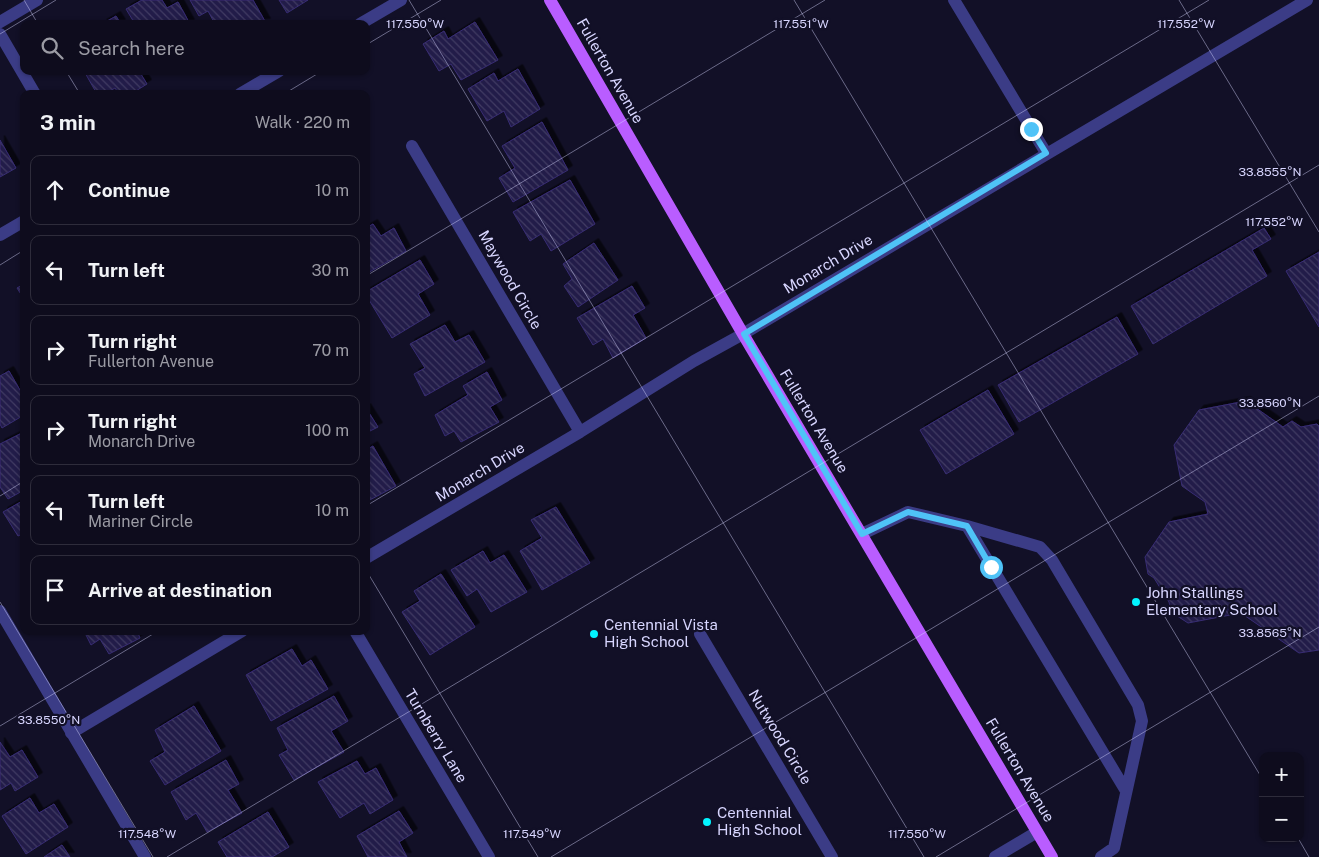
<!DOCTYPE html>
<meta charset="utf-8">
<style>
body{margin:0;font-family:"Public Sans",sans-serif;background:#171526;color:#f1f3f6}
.controls{position:absolute;right:15px;bottom:15px;display:grid;overflow:hidden;border-radius:10px;box-shadow:0 1px 4px #0004}
.controls button{width:45px;height:45px;display:grid;place-items:center;padding:0;border:0;border-bottom:1px solid #2e2c3b;background:#0e0c1d;color:#f1f3f6;font:25px sans-serif}
.stop{position:absolute;width:15px;height:15px;margin:-11px;border:4px solid #4fc3f7;border-radius:50%;background:#fff}
.stop.end{background:#4fc3f7;border-color:#fff;box-shadow:0 1px 5px #0008}
.list{margin:0;padding:0;list-style:none}
h2{display:flex;justify-content:space-between;align-items:center;height:65px;margin:0;padding:0 20px;font-size:21px}
h2 small{font-size:16px;font-weight:400;color:#9b9ba4}
.list li{display:grid;grid-template-columns:32px 1fr auto;gap:15px;align-items:center;box-sizing:border-box;height:70px;margin:0 10px 10px;padding:0 10px;border:1px solid #2e2c3b;border-radius:10px}
.list b{display:block;font-size:19px;white-space:nowrap}
.list p{margin:0;font-size:16px;white-space:nowrap;color:#9b9ba4}
.list em{font-size:16px;font-style:normal;color:#9b9ba4}
.icon{flex:none;width:28px;height:28px;fill:none;stroke:currentColor;stroke-width:2;stroke-linecap:round;stroke-linejoin:round}
.map{position:relative;flex:none;width:1319px;height:857px;overflow:hidden}
.search{position:absolute;background:#0e0c1d;box-shadow:0 1px 4px #0004;left:20px;top:20px;width:350px;height:55px;display:flex;align-items:center;gap:12px;box-sizing:border-box;padding:0 18px;border-radius:10px;color:#9b9ba4;font-size:19px}
.panel{position:absolute;background:#0e0c1d;box-shadow:0 1px 4px #0004;left:20px;top:90px;width:350px;height:545px;border-radius:10px}
.map>svg:first-child{display:block}
.building{fill:url(#building-back-hatch);stroke:#382d74;filter:url(#shadow)}
.lines{fill:none;stroke-linecap:round;stroke-linejoin:round}
.minor{stroke:#3b3c86;stroke-width:12}
.major{stroke:#b95dff;stroke-width:12}
.route{stroke:#4fc3f7;stroke-width:6}
.ticks{fill:none;stroke:#d8d6ff;stroke-width:1;stroke-opacity:0.45}
.poi-dot{fill:#02f4ff;stroke:#121027;stroke-width:2}
.labels{text-anchor:middle;stroke-width:4.5;stroke-linejoin:round;paint-order:stroke}
.street-label{font-size:15px;fill:#d8d6ff;stroke:#121027}
.poi-label{font-size:15px;fill:#d8d6ff;stroke:#121027;text-anchor:start}
.ticks-label{font-size:12px;text-anchor:middle;fill:#d8d6ff;stroke:#121027;stroke-width:4.5;stroke-linejoin:round;paint-order:stroke}
</style>
<div class="map">
<svg width="1319" height="857" viewBox="0 0 1319 857">
<defs>
<pattern id="building-back-hatch" width="6" height="6" patternUnits="userSpaceOnUse" patternTransform="scale(1.25)"><rect width="6" height="6" fill="#221b48"/><path d="M-1 5l2 2M0 0l6 6M5-1l2 2" fill="none" stroke="#413b63"/></pattern>
<filter id="shadow"><feDropShadow dx="4.5" dy="-4.5" stdDeviation="0" flood-color="#0009"/></filter>
</defs>
<rect width="100%" height="100%" fill="#121027"/>
<path class="building" d="M142 0H162L167 8 178 2 190 24H135L126 9Z
M190 0H253L266 23 215 24 208 11 199 16Z
M279 0H308L287 13Z
M116 16 121 24H102Z
M475 22 498 60 461 80 451 64 439 71 423 44 444 31 448 39Z
M518 69 540 109 511 127 504 111 487 121 468 89 494 73 498 81Z
M84 71H139L147 84 131 94H119L115 88 105 94H97Z
M542 122 568 170 513 202 499 178 515 168 502 146Z
M0 140 16 168 0 177Z
M570 180 595 224 551 251 541 234 530 241 513 212Z
M373 224 381 236 394 228 406 251 366 274V228Z
M1264 228 1271 239 1252 250 1267 276 1153 344 1131 306Z
M594 243 618 280 578 307 564 286 572 279 563 264Z
M1319 252V327L1286 271Z
M420 260 434 284 418 294 430 315 392 338 366 295V292Z
M24 284V299L17 288Z
M632 286 645 308 633 315 646 338 613 358 603 339 593 345 577 318Z
M1117 317 1138 354 1019 422 998 385Z
M445 325 455 342 469 335 485 362 425 396 414 374 425 368 410 344Z
M9 371 24 397V415L2 428 0 424V376Z
M487 372 502 400 490 407 499 422 461 442 454 431 445 436 435 415 468 395 463 386Z
M988 390 1014 434 946 474 920 430Z
M1246 401 1283 427 1292 421 1301 427 1317 424 1319 426V650L1299 653 1241 613 1188 623 1171 612 1169 602 1154 578 1148 574 1145 557 1169 522 1208 514 1205 502 1182 486 1174 445 1199 410Z
M366 408 378 427 366 433Z
M24 432V490L8 499 0 487V444Z
M373 446 396 486 366 502V450Z
M24 500V533L18 536 3 512Z
M556 507 590 563 542 590 520 551 542 538 531 520Z
M483 551 490 563 504 555 527 592 491 612 477 589 467 596 451 570Z
M441 574 475 627 430 655 402 612 420 601 414 591Z
M84 631H137L140 638 109 654 100 639 91 645Z
M292 649 302 666 311 660 328 689 271 721 246 675Z
M334 696 348 721 331 731 344 752 294 780 279 755 288 750 277 728Z
M194 706 221 751 165 785 150 761 165 752 155 730Z
M0 742 10 757 22 750 38 777 15 791 11 783 0 790Z
M226 760 239 784 228 790 242 813 207 832 196 813 186 820 171 792Z
M357 761 365 774 376 768 393 800 370 814 364 803 340 818 318 782Z
M30 798 39 813 54 804 68 827 26 854 2 816Z
M399 811 413 833 399 842 407 857H368L357 836Z
M268 812 289 847 272 857H227L218 842Z
M62 845 70 857H44Z"/>
<g class="lines">
<path class="minor" d="M954 0 1046 153
M0 22 37 0
M360 24 401 0
M0 34 35 94
M240 94 279 71
M412 146 580 432
M0 235 24 221
M967 526 1126 791
M862 534 908 512 967 526 1040 547 1052 560 1138 705 1142 721 1114 848 1101 857
M366 558 580 432 694 361 743 334 1307 0
M0 611 145 857
M355 631 489 857
M700 634 832 857
M71 733 242 631
M995 857 1037 832"/>
<path class="major" d="M550 0 743 334 1052 857"/>
</g>
<g class="lines">
<path class="route" d="M991 567 967 526 908 512 862 534 744 334 1046 153 1031 129"/>
</g>
<path class="ticks" d="M24 0 38 24M409 0 924 857M794 0 1263 780M1179 0 1319 232M0 34 56 0M366 45 441 0M66 71 80 94M284 94 322 71M0 265 24 250M366 276 825 0M0 496 24 481M366 506 1209 0M366 570 538 857M0 602 153 857M0 726 158 631M1298 838 1309 857M167 857 1319 165M551 857 1319 396M936 857 1319 627"/>
<g class="poi-dot">
<circle cx="1136" cy="602" r="5"/>
<circle cx="594" cy="634" r="5"/>
<circle cx="707" cy="822" r="5"/>
</g>
<g class="labels">
<g class="street-label">
<text transform="translate(610 71) rotate(60)" y="5">Fullerton Avenue</text>
<text transform="translate(828 264) rotate(-31)" y="5">Monarch Drive</text>
<text transform="translate(510 280) rotate(60)" y="5">Maywood Circle</text>
<text transform="translate(814 421) rotate(59)" y="5">Fullerton Avenue</text>
<text transform="translate(480 472) rotate(-31)" y="5">Monarch Drive</text>
<text transform="translate(436 736) rotate(59)" y="5">Turnberry Lane</text>
<text transform="translate(780 737) rotate(59)" y="5">Nutwood Circle</text>
<text transform="translate(1020 770) rotate(59)" y="5">Fullerton Avenue</text>
</g>
<g class="poi-label">
<text x="1146" y="598">John Stallings<tspan x="1146" dy="17">Elementary School</tspan></text>
<text x="604" y="630">Centennial Vista<tspan x="604" dy="17">High School</tspan></text>
<text x="717" y="818">Centennial<tspan x="717" dy="17">High School</tspan></text>
</g>
</g>
<g class="ticks-label">
<text x="415" y="28">117.550°W</text>
<text x="801" y="28">117.551°W</text>
<text x="1186" y="28">117.552°W</text>
<text x="1270" y="176">33.8555°N</text>
<text x="1274" y="226">117.552°W</text>
<text x="1270" y="407">33.8560°N</text>
<text x="1270" y="637">33.8565°N</text>
<text x="49" y="724">33.8550°N</text>
<text x="147" y="838">117.548°W</text>
<text x="532" y="838">117.549°W</text>
<text x="917" y="838">117.550°W</text>
</g>
</svg>
<div class="controls">
<button>+</button>
<button>−</button>
</div>
<div class="stop" style="left:991px;top:567px"></div>
<div class="stop end" style="left:1031px;top:129px"></div>
<div class="search"><svg class="icon" aria-label="search" viewBox="0 0 24 24"><circle cx="10" cy="10" r="6"/><path d="M15 15l6 6"/></svg>Search here</div>
<section class="panel">
<h2>3 min<small>Walk · 220 m</small></h2>
<ul class="list">
<li><svg class="icon" aria-label="ahead" viewBox="0 0 24 24"><path d="M12 20V5M6 11l6-6 6 6"/></svg><div><b>Continue</b></div><em>10 m</em></li>
<li><svg class="icon" aria-label="left" viewBox="0 0 24 24"><path d="M17 20v-9H6M10 6l-5 5 5 5"/></svg><div><b>Turn left</b></div><em>30 m</em></li>
<li><svg class="icon" aria-label="right" viewBox="0 0 24 24"><path d="M7 20v-9h11M14 6l5 5-5 5"/></svg><div><b>Turn right</b><p>Fullerton Avenue</p></div><em>70 m</em></li>
<li><svg class="icon" aria-label="right" viewBox="0 0 24 24"><path d="M7 20v-9h11M14 6l5 5-5 5"/></svg><div><b>Turn right</b><p>Monarch Drive</p></div><em>100 m</em></li>
<li><svg class="icon" aria-label="left" viewBox="0 0 24 24"><path d="M17 20v-9H6M10 6l-5 5 5 5"/></svg><div><b>Turn left</b><p>Mariner Circle</p></div><em>10 m</em></li>
<li><svg class="icon" aria-label="arrive" viewBox="0 0 24 24"><path d="M6 21V4h12l-3 4 3 4H6"/></svg><div><b>Arrive at destination</b></div></li>
</ul>
</section>
</div>
